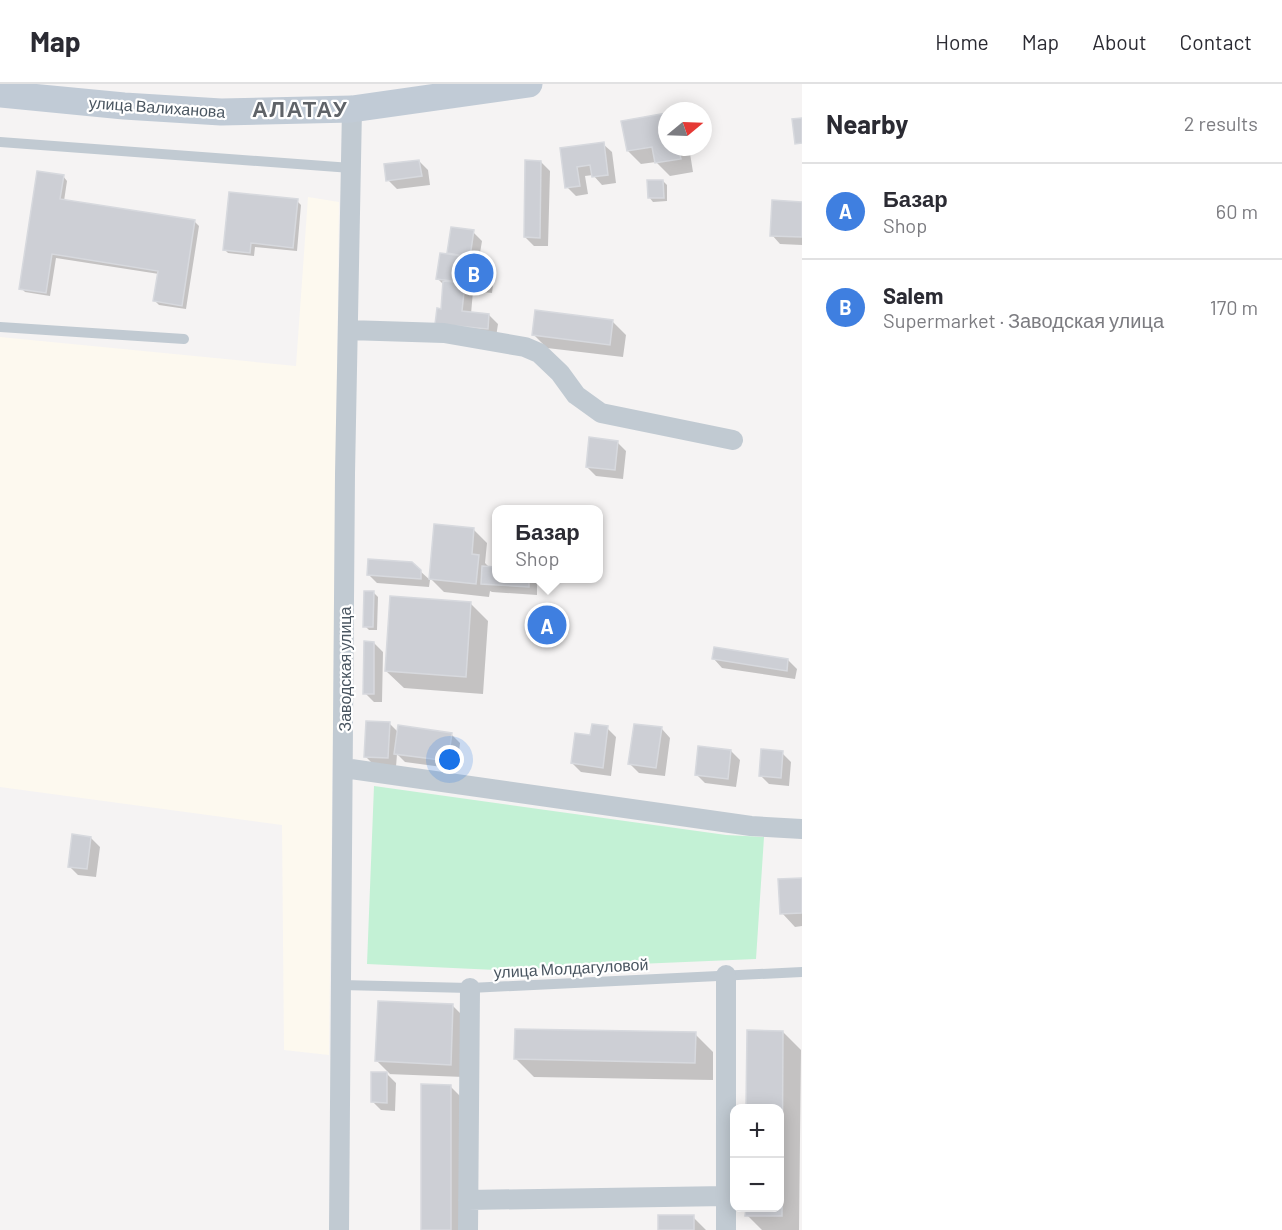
<!DOCTYPE html>
<meta charset="utf-8">
<style>
body{margin:0;font-family:Barlow,sans-serif;background:#f7f7f7;color:#2b2b33}
.controls{position:absolute;right:18px;bottom:18px;display:grid;overflow:hidden;border-radius:12px;box-shadow:0 3px 15px #0003}
.controls button{width:54px;height:54px;display:grid;place-items:center;padding:0;border:0;border-bottom:2px solid #e1e1e2;background:#fff;color:#2b2b33;font:30px sans-serif}
.compass{position:absolute;left:658px;top:18px;width:54px;height:54px;border-radius:50%;background:#fff;box-shadow:0 3px 15px #0003;rotate:71deg}
.you{position:absolute;left:450px;top:676px;width:21px;height:21px;margin:-15px;border:4px solid #fff;border-radius:50%;background:#1a73e8;box-shadow:0 0 0 9px #1a73e833}
.badge{display:grid;place-items:center;width:39px;height:39px;border-radius:50%;background:#7c3aed;color:#fff;font-size:20px;font-weight:700}
.pin{position:absolute;translate:-50% -50%;border:3px solid #fff;box-shadow:0 2px 6px #0006}
.popup{position:absolute;left:492px;top:421px;width:111px;height:78px;box-sizing:border-box;display:grid;place-content:center;border-radius:12px;background:#fff;filter:drop-shadow(0 2px 4px #0005);font-size:20px;white-space:nowrap;color:#7c7c81}
.popup b{font-size:22px;color:#2b2b33}
.popup::after{content:'';position:absolute;left:50%;top:100%;margin-left:-12px;border:12px solid transparent;border-top-color:#fff}
.list{margin:0;padding:0;list-style:none}
h2{display:flex;justify-content:space-between;align-items:center;height:78px;margin:0;padding:0 24px;font-size:26px}
h2 small{font-size:20px;font-weight:400;color:#7c7c81}
.list li{display:grid;grid-template-columns:39px 1fr auto;gap:18px;align-items:center;box-sizing:border-box;height:96px;padding:0 24px;border-top:2px solid #e1e1e2}
.list b{display:block;font-size:22px;white-space:nowrap}
.list p{margin:0;font-size:20px;white-space:nowrap;color:#7c7c81}
.list em{font-size:20px;font-style:normal;color:#7c7c81}
.map{position:relative;flex:none;width:802px;height:1146px;overflow:hidden}
header{display:flex;align-items:center;gap:36px;box-sizing:border-box;height:84px;padding:0 30px;background:#fff;border-bottom:2px solid #e1e1e2}
header strong{font-size:28px}
nav{display:flex;gap:33px;margin-inline-start:auto;font-size:21px}
main{display:flex}
aside{flex:1;background:#fff}
.map>svg:first-child{display:block}
.commercial{fill:#fdf9ef}
.green{fill:#c3f1d5}
.shadow{fill:#0003}
.building{fill:#cdcfd5;stroke:#d7d9de;stroke-width:1.5}
.lines{fill:none;stroke-linecap:round;stroke-linejoin:round}
.lane{stroke:#c1cad2;stroke-width:10}
.street{stroke:#c1cad2;stroke-width:20}
.secondary{stroke:#c1cbd6;stroke-width:27}
.labels{text-anchor:middle;stroke-width:4.5;stroke-linejoin:round;paint-order:stroke}
.street-label{font-size:16px;fill:#4a5661;stroke:#fff}
.district-label{font-size:22px;font-weight:bold;letter-spacing:1.5px;fill:#5f6368;stroke:#fff}
</style>
<header>
<strong>Map</strong>
<nav><a>Home</a><a>Map</a><a>About</a><a>Contact</a></nav>
</header>
<main>
<div class="map">
<svg width="802" height="1146" viewBox="0 0 802 1146">
<rect width="100%" height="100%" fill="#f5f3f3"/>
<path class="commercial" d="M308 113 339 118 329 971 284 966 282 741 0 703V253L296 282Z"/>
<path class="green" d="M374 702 726 751 764 753 756 875 496 886 367 880Z"/>
<path class="shadow" d="M623 38 667 63H689L693 88 670 92 656 78 641 80 628 67Z
M603 60 612 68 616 99 602 101 593 91 585 92 588 110 576 112 567 103 561 65Z
M419 77 428 86 430 101 397 105 388 96Z
M541 78 550 87 548 162H534L525 153Z
M63 92 67 97 64 117 195 138 199 142 186 225 159 221 155 217 159 190 56 174 50 212 25 208 21 204Z
M663 97 667 101V117L653 118 649 113Z
M297 117 301 121 297 167 255 163 254 172 228 169 224 165Z
M802 119V161L780 160 772 151Z
M452 144 473 148 482 157 479 175 486 176 495 185 492 209 473 207 471 230 489 231 498 240 496 253 446 248 442 226 444 201 438 195 448 170Z
M612 237 626 251 623 273 547 264 533 250Z
M617 358 626 367 623 395 596 392 587 383Z
M473 445 487 459 485 479 490 484 496 485V494H537V511L492 508 490 507 489 513 444 508 431 495Z
M420 487 430 496 429 503 377 499 368 490Z
M374 509 378 513 377 546H369L365 542Z
M470 519 488 537 483 610 404 604 386 587Z
M374 559 383 568 382 618H374L365 609Z
M714 575 788 576 797 585 795 595 722 584Z
M390 640 398 648 451 650 460 659 457 685 405 678 397 670 396 683 374 681 365 672Z
M607 644 616 653 611 692 581 688 572 679 592 653Z
M662 645 670 654 665 692 639 689 630 680Z
M731 667 740 676 736 703 705 699 696 690Z
M782 669 791 678 789 702 769 700 760 691Z
M91 754 100 763 96 793 78 791 69 782Z
M802 795V842L795 843 782 829Z
M453 922 466 935 464 993 387 990 396 999 395 1027 381 1026 372 1017 373 989 390 990 377 977Z
M748 948H783L801 966 799 1146H762L747 1131V1124H780V1024H748Z
M695 950 713 968V996L534 993 516 975Z
M450 1002 468 1020V1146H422Z
M693 1133 706 1146H659Z"/>
<path class="building" d="M667 29V63H678L681 75 655 79 652 63 627 67 621 37Z
M802 34V59L795 60 792 35Z
M604 58 608 91 592 93 590 81 577 83 580 102 565 104 560 64Z
M419 76 422 92 386 97 384 80Z
M525 76 541 77 540 154 524 153Z
M37 87 64 91 60 115 195 136 182 222 153 217 158 187 52 170 46 209 19 205Z
M647 96H663L664 114H648Z
M229 108 298 115 293 164 251 159 250 169 223 166Z
M772 116 802 118V153L770 152Z
M451 143 474 146 470 173 447 169Z
M440 169 487 175 484 201 436 195Z
M443 197 465 199 462 227 489 230 488 245 435 240 437 224 441 225Z
M535 226 613 236 610 261 532 251Z
M589 353 618 357 615 386 586 383Z
M434 440 474 444 472 470 479 471 476 500 429 495Z
M368 475 412 478 421 486V495L367 491Z
M482 482 496 483V494H529V503L481 500Z
M364 507H374L373 543H363Z
M390 512 471 518 466 593 385 587Z
M364 557 374 558V610H363Z
M714 563 788 575 787 587 712 575Z
M366 637 390 638 388 674 364 673Z
M592 640 608 642 603 684 571 679 575 649 590 651Z
M634 640 662 643 656 684 628 680Z
M398 641 452 649 448 677 394 670Z
M698 662 731 666 728 695 695 691Z
M761 665 783 667 781 694 759 692Z
M72 750 91 753 87 785 68 783Z
M802 794V829L780 830 778 795Z
M378 917 453 920 451 981 375 977Z
M515 945 696 948 695 979 514 975Z
M747 946 783 947 782 1132H745L746 1124H780V1024H746Z
M371 988H387V1019L371 1018Z
M421 1000 451 1001V1146H421Z
M658 1131H694V1146H658Z"/>
<g class="lines">
<path class="lane" d="M0 58 351 84
M0 243 184 255
M341 901 470 904 802 888"/>
<path class="street" d="M348 246 444 249 525 263 539 269 560 289 576 311 601 329 733 356
M344 684 751 742 802 745
M726 891V1146
M468 1116 726 1112
M339 1146 345 390 352 25
M468 1146 470 904"/>
<path class="secondary" d="M0 10 124 22 221 28 352 25 529 0"/>
</g>
<g class="labels">
<g class="street-label">
<text transform="translate(157 23) rotate(4)" y="6">улица Валиханова</text>
<text transform="translate(345 585) rotate(-90)" y="6">Заводская улица</text>
<text transform="translate(571 884) rotate(-3)" y="6">улица Молдагуловой</text>
</g>
<g class="district-label">
<text x="300" y="33">АЛАТАУ</text>
</g>
</g>
</svg>
<div class="controls">
<button>+</button>
<button>−</button>
</div>
<svg class="compass" viewBox="-18 -18 36 36"><path d="M0-13l5 13h-10z" fill="#e53935"/><path d="M0 13l5-13h-10z" fill="#7c7c81"/></svg>
<div class="you"></div>
<div class="pin badge" style="left:547px;top:541px;background:#3f7fe0">A</div>
<div class="popup"><b>Базар</b>Shop</div>
<div class="pin badge" style="left:474px;top:189px;background:#3f7fe0">B</div>
</div>
<aside>
<h2>Nearby<small>2 results</small></h2>
<ul class="list">
<li><span class="badge" style="background:#3f7fe0">A</span><div><b>Базар</b><p>Shop</p></div><em>60 m</em></li>
<li><span class="badge" style="background:#3f7fe0">B</span><div><b>Salem</b><p>Supermarket · Заводская улица</p></div><em>170 m</em></li>
</ul>
</aside>
</main>
